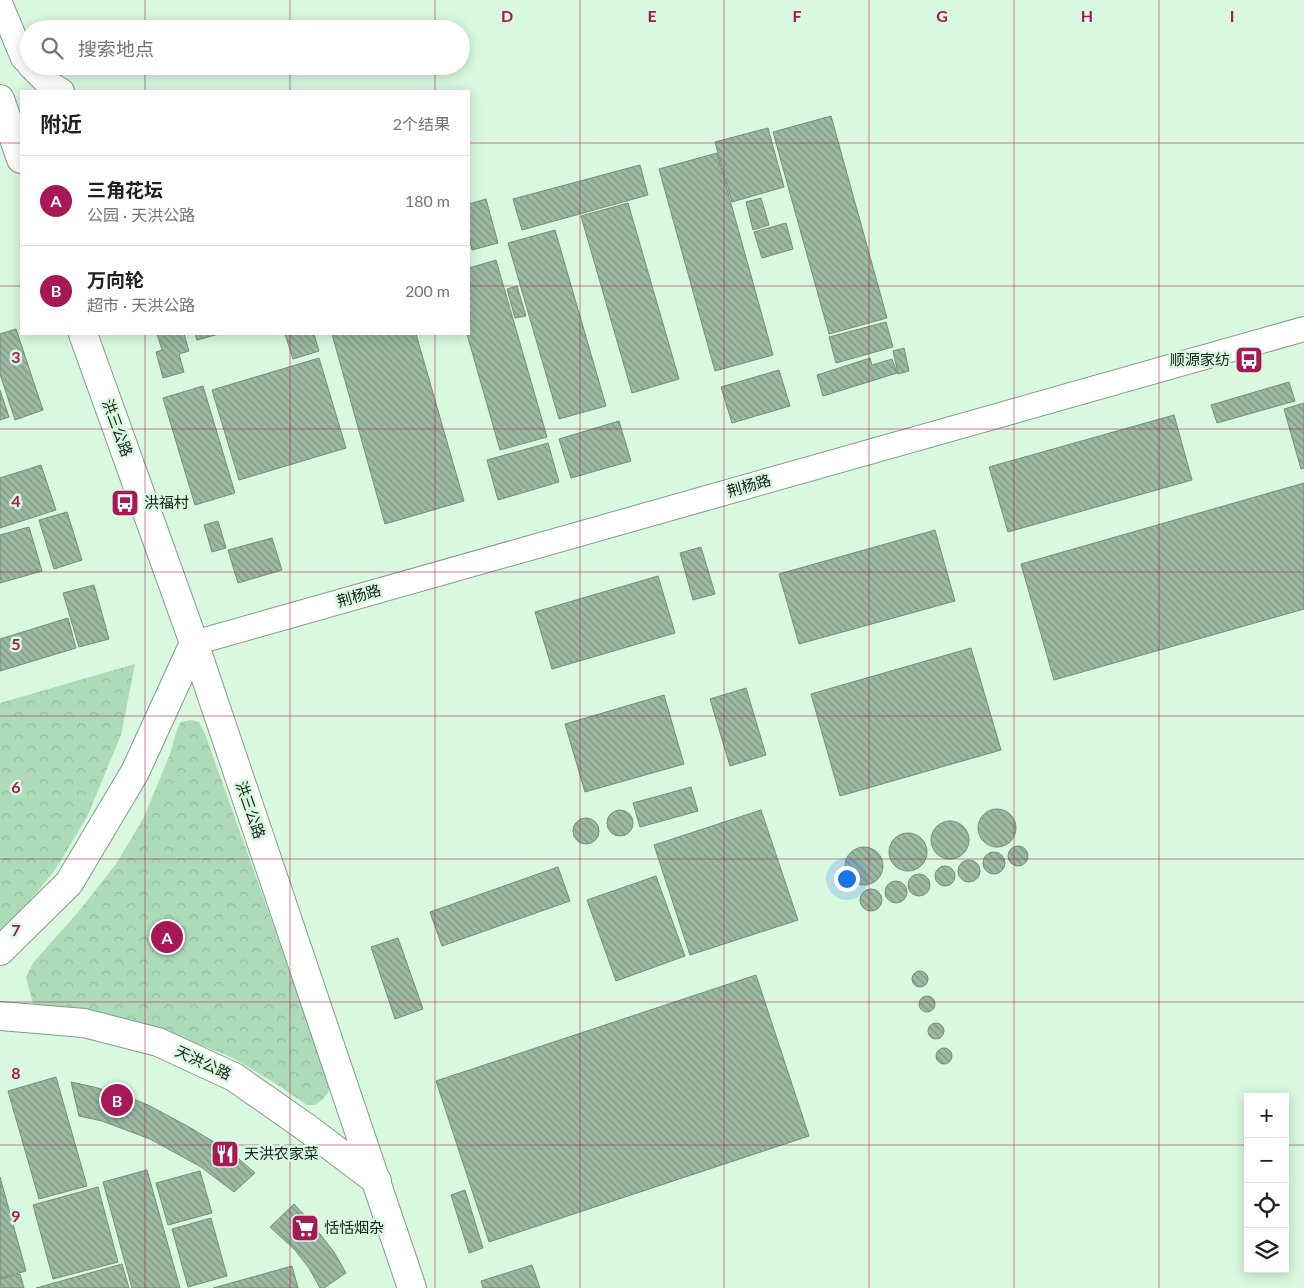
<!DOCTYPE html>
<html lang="zh">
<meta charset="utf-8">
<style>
body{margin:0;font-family:Lato,"Noto Sans SC",sans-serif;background:#f6f6f6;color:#202124}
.controls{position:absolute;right:15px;bottom:15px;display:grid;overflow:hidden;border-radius:0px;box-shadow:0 2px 12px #0003}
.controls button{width:45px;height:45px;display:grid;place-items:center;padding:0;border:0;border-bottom:1px solid #e0e0e0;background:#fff;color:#202124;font:25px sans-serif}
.you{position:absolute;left:846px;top:878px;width:18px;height:18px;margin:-12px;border:4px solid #fff;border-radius:50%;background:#1a73e8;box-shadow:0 0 0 8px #1a73e833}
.badge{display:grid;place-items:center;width:32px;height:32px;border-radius:50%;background:#a71856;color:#fff;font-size:16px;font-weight:700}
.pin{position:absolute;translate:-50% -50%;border:2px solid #fff;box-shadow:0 1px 5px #0006}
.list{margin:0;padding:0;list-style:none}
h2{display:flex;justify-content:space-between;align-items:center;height:65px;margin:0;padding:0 20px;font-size:21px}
h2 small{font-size:16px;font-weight:400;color:#757577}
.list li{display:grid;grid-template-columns:32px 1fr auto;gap:15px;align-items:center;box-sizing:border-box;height:90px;padding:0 20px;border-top:1px solid #e0e0e0}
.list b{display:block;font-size:19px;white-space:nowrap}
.list p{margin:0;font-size:16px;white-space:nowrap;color:#757577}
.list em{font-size:16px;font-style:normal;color:#757577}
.icon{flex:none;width:28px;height:28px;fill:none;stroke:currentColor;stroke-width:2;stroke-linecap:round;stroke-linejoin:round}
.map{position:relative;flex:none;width:1304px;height:1288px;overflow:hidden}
.search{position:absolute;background:#fff;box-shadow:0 2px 12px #0003;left:20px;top:20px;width:450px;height:55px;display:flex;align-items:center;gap:12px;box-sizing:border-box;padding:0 18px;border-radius:28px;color:#757577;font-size:19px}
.panel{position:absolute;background:#fff;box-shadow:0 2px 12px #0003;left:20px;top:90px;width:450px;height:245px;border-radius:0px}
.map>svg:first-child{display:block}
.forest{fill:url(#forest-crowns)}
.building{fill:url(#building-back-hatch);stroke:#748f7a}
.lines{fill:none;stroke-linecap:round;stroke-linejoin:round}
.minor-casing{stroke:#809c86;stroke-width:26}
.secondary-casing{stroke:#809c86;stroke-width:30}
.minor{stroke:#fff;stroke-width:24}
.secondary{stroke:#fff;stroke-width:28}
.grid{fill:none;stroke:#a71856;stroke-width:1;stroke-opacity:0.55}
.labels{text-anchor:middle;stroke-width:5;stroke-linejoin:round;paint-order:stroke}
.poi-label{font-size:15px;fill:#152018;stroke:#d9f8e0;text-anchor:start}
.street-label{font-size:15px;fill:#152018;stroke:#d9f8e0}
.grid-label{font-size:16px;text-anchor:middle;font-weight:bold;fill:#a71856;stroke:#d9f8e0;stroke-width:5;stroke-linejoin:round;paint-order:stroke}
</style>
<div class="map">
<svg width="1304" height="1288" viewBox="0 0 1304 1288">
<defs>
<pattern id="forest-crowns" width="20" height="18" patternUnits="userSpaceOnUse" patternTransform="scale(1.25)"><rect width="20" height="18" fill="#addbb8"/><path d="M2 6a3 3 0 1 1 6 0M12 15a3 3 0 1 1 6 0" fill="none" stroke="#94bc9d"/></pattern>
<pattern id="building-back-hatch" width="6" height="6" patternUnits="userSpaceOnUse" patternTransform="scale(1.25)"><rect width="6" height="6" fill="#9cb9a3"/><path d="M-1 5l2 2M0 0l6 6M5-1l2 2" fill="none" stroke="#7e9684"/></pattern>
</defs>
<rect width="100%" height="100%" fill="#d9f8e0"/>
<path class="forest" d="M135 664 121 735 87 817 55 870 10 925 0 933V703Z
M191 720 199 722 205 734 330 1084 328 1093 323 1099 315 1105H307L273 1082 233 1058 201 1045 113 1016 33 1004 26 977 33 963 79 911 116 864 144 817 170 754 177 729 181 722Z"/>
<path class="building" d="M831 116 887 318 829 334 773 132Z
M768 128 784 187 732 202 715 142Z
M717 153 773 355 715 371 659 169Z
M640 165 648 195 522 230 513 199Z
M761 198 769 225 753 230 746 202Z
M486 199 498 243 472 250 469 237V204Z
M628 203 679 379 632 393 581 216Z
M786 223 793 249 762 258 754 232Z
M555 230 606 406 559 419 508 243Z
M496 260 547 437 500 450 467 334H469V268Z
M517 286 526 316 515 318 507 289Z
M886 322 893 347 836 363 829 337Z
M16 329 43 410 15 420 0 374V334Z
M157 334H184L189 351 179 354 184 372 163 378 156 352 162 350Z
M195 334H219L197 340Z
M285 334H314L319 351 293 359Z
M332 334H416L464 501 385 524Z
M904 348 909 371 898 374 893 351Z
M319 358 346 448 239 480 212 390Z
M870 358 872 365 892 359 897 373 823 396 817 375Z
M779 370 790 406 732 423 721 387Z
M1289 382 1295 401 1217 423 1211 405Z
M203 386 235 493 195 505 163 398Z
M0 390 9 417 0 420Z
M1304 403V468L1301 469 1284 409Z
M1174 415 1192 480 1008 532 989 467Z
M619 421 631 461 571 478 559 439Z
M548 443 559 482 498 500 487 460Z
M41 465 56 510 0 528V478Z
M1304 483V609L1054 680 1021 564Z
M67 512 82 560 54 569 39 520Z
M218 521 226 548 212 552 204 525Z
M29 527 42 571 0 583V535Z
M935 530 955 601 799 644 779 574Z
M272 538 282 570 238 583 228 550Z
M701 547 715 594 693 600 680 553Z
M658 576 675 633 552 669 535 612Z
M94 585 109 639 79 647 63 593Z
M68 618 76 648 0 671V639Z
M971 648 1001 750 840 796 811 694Z
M746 688 766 755 730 766 710 699Z
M664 695 684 764 585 792 565 724Z
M691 787 698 811 640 827 633 803Z
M978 828a19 19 0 1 1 38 0a19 19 0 1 1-38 0Z
M761 810 798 920 690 955 654 845Z
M607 823a13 13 0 1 1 26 0a13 13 0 1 1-26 0Z
M573 831a13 13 0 1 1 26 0a13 13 0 1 1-26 0Z
M931 840a19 19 0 1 1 38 0a19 19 0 1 1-38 0Z
M889 852a19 19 0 1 1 38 0a19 19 0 1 1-38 0Z
M1008 856a10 10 0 1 1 20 0a10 10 0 1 1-20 0Z
M845 866a19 19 0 1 1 38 0a19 19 0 1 1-38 0Z
M983 863a11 11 0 1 1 22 0a11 11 0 1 1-22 0Z
M958 871a11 11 0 1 1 22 0a11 11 0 1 1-22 0Z
M935 876a10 10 0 1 1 20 0a10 10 0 1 1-20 0Z
M558 867 570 901 442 946 430 912Z
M908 885a11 11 0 1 1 22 0a11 11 0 1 1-22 0Z
M656 876 685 956 616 981 587 900Z
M885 892a11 11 0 1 1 22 0a11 11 0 1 1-22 0Z
M860 900a11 11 0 1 1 22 0a11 11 0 1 1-22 0Z
M398 938 423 1009 395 1019 371 947Z
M912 979a8 8 0 1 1 16 0a8 8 0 1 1-16 0Z
M756 975 809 1136 489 1242 436 1081Z
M919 1004a8 8 0 1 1 16 0a8 8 0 1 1-16 0Z
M928 1031a8 8 0 1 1 16 0a8 8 0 1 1-16 0Z
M936 1056a8 8 0 1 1 16 0a8 8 0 1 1-16 0Z
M56 1077 87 1186 39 1199 8 1091Z
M71 1082 94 1087 131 1098 150 1106 189 1127 232 1153 255 1173 234 1192 201 1167 150 1139 102 1121 79 1116Z
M147 1170 180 1288H132L103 1182Z
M200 1171 212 1213 168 1225 156 1183Z
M0 1177 26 1271 0 1278Z
M98 1187 118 1262 53 1279 33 1205Z
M465 1190 483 1248 469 1253 451 1195Z
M294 1204 309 1220 334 1252 346 1273 324 1288H320L309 1268 295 1250 270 1227Z
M211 1218 227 1276 188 1287 172 1229Z
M122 1264 129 1288H36Z
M532 1265 540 1288H483L481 1281Z
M292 1266 298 1288H213Z
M20 1274 24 1288H0V1279Z"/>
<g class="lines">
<defs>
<path id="minor" d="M0 3 23 58 29 64
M30 66 44 80 62 91
M194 643 1304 329"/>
<path id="secondary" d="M0 99 21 159
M83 334 194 643 412 1288
M0 951 69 883 135 772 194 643
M0 1016 84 1023 158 1042 234 1077 304 1126 377 1181"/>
</defs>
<use href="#minor" class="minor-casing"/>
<use href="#secondary" class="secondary-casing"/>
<use href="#minor" class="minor"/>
<use href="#secondary" class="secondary"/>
</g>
<path class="grid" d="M145 0V29M290 0V29M435 0V29M580 0V1288M724 0V1288M869 0V1288M1014 0V1288M1159 0V1288M145 66V91M290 66V91M435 66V91M0 143H21M469 143H1304M0 286H21M469 286H1304M145 334V1288M290 334V1288M435 334V1288M0 429H1304M0 572H1304M0 716H1304M0 859H1304M0 1002H1304M0 1145H1248M1285 1145H1304"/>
<defs>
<symbol id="bus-square" viewBox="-11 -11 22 22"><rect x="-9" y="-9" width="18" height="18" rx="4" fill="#a71856" stroke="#d9f8e0"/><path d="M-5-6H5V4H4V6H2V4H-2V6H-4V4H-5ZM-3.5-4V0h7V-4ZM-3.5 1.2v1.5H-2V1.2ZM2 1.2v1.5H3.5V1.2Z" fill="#fff"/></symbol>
<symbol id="restaurant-square" viewBox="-11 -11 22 22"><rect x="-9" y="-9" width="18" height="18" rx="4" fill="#a71856" stroke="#d9f8e0"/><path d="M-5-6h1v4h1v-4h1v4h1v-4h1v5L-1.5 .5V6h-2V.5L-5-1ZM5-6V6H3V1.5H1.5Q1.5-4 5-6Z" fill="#fff"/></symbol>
<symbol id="supermarket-square" viewBox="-11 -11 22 22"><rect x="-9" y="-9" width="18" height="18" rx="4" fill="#a71856" stroke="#d9f8e0"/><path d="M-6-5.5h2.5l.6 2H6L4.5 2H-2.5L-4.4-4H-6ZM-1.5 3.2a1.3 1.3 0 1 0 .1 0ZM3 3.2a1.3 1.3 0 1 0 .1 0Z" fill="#fff"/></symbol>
</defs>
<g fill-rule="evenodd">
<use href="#bus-square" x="1233" y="344" width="32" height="32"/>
<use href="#bus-square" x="109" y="487" width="32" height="32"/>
<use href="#restaurant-square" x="209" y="1138" width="32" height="32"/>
<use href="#supermarket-square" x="289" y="1212" width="32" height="32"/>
</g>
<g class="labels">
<g class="poi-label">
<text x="1230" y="365" text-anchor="end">顺源家纺</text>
<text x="144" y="508">洪福村</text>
<text x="244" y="1159">天洪农家菜</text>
<text x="324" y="1233">恬恬烟杂</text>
</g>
<g class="street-label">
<text transform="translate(117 428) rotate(70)" y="5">洪三公路</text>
<text transform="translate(749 486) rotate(-16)" y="5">荆杨路</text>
<text transform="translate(359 596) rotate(-16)" y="5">荆杨路</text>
<text transform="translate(250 810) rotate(71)" y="5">洪三公路</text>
<text transform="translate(203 1063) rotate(25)" y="5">天洪公路</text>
</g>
</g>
<g class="grid-label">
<text x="507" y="22">D</text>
<text x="652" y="22">E</text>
<text x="797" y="22">F</text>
<text x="942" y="22">G</text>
<text x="1087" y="22">H</text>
<text x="1232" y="22">I</text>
<text x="16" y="363">3</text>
<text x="16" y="507">4</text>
<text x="16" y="650">5</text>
<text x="16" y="793">6</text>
<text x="16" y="936">7</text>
<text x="16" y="1079">8</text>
<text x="16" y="1222">9</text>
</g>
</svg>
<div class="controls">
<button>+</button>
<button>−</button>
<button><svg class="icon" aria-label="locate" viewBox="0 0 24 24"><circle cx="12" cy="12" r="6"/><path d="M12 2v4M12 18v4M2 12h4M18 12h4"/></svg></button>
<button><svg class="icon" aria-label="layers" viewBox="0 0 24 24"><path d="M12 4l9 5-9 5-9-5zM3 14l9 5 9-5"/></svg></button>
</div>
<div class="you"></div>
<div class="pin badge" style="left:167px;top:937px">A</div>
<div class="pin badge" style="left:117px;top:1100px">B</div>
<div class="search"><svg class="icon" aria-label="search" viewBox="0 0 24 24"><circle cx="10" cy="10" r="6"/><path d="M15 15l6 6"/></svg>搜索地点</div>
<section class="panel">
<h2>附近<small>2个结果</small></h2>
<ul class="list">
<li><span class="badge">A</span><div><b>三角花坛</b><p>公园 · 天洪公路</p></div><em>180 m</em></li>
<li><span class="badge">B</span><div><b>万向轮</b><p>超市 · 天洪公路</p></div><em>200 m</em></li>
</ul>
</section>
</div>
